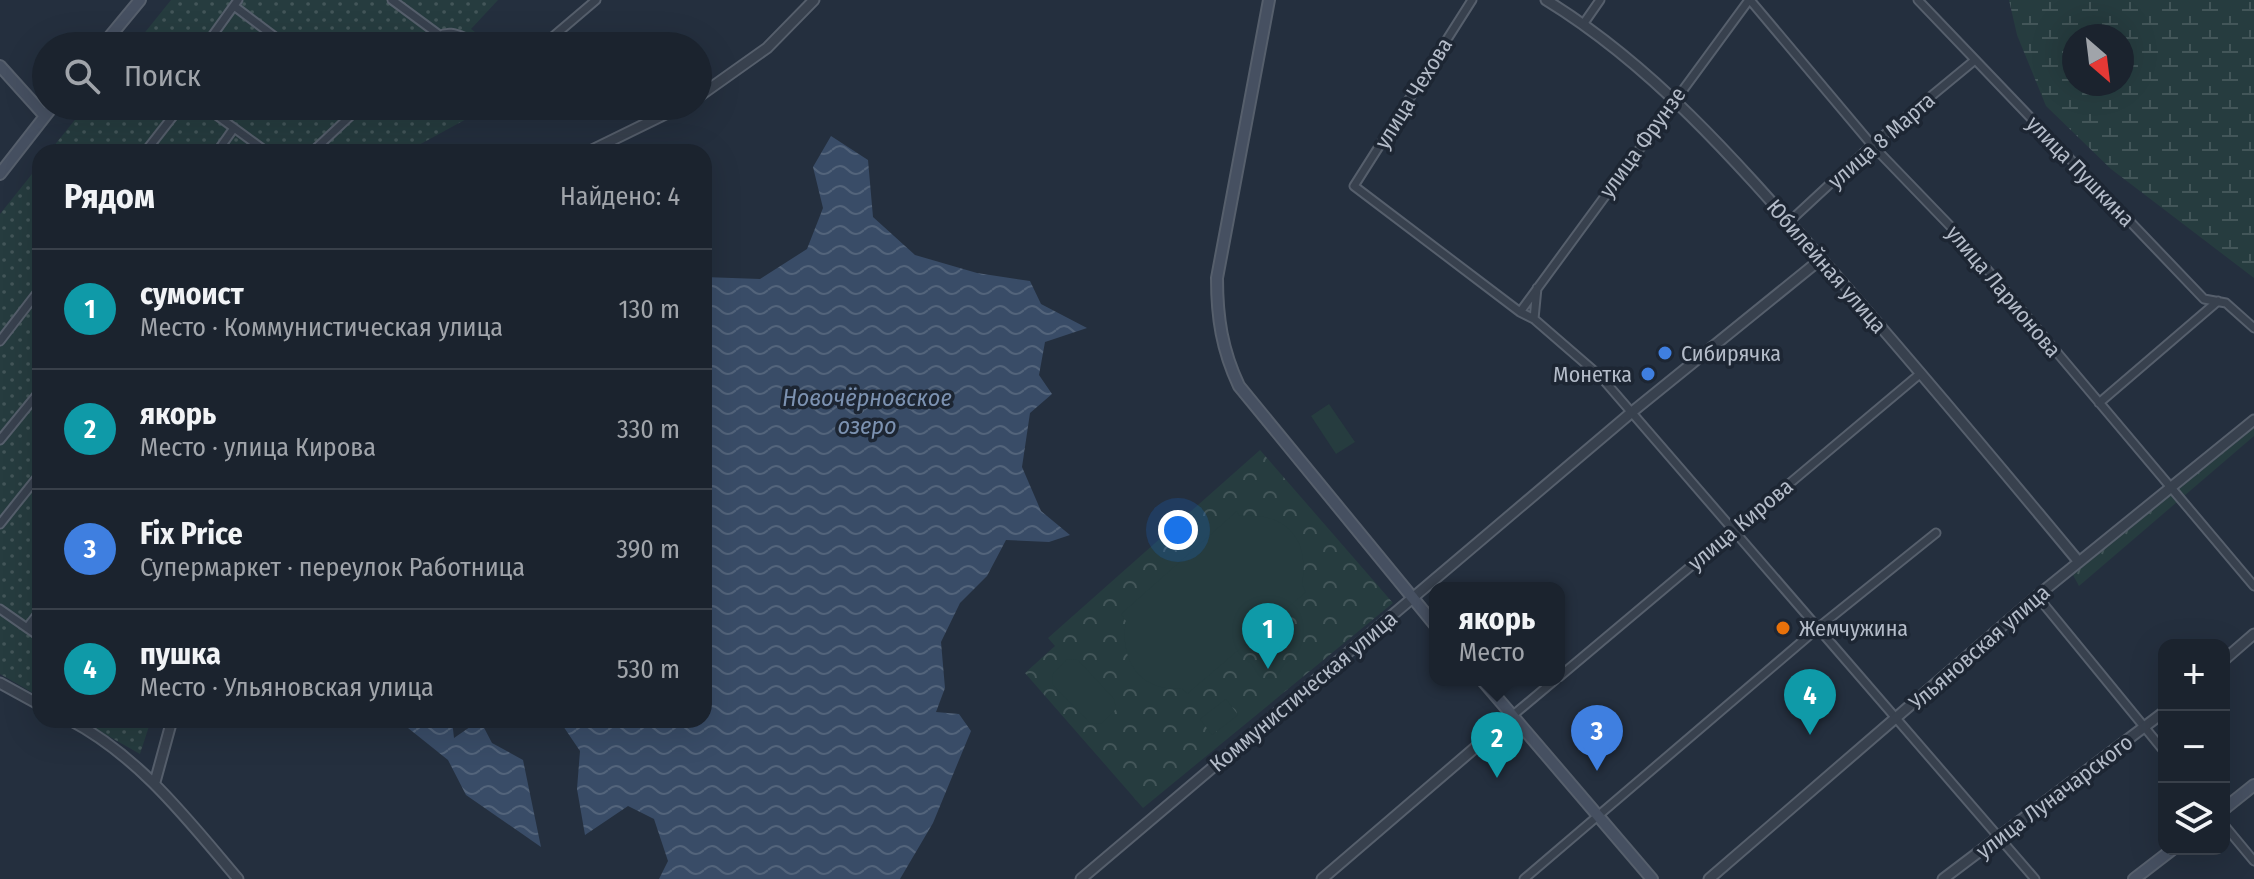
<!DOCTYPE html>
<html lang="ru">
<meta charset="utf-8">
<style>
body{margin:0;font-family:"Fira Sans Condensed",sans-serif;background:#282f3a;color:#f1f3f6}
.controls{position:absolute;right:24px;bottom:24px;display:grid;overflow:hidden;border-radius:16px;box-shadow:0 8px 32px #0002}
.controls button{width:72px;height:72px;display:grid;place-items:center;padding:0;border:0;border-bottom:2px solid #39404a;background:#1b232e;color:#f1f3f6;font:40px sans-serif}
.compass{position:absolute;left:2062px;top:24px;width:72px;height:72px;border-radius:50%;background:#1b232e;box-shadow:0 8px 32px #0002;rotate:152deg}
.you{position:absolute;left:1178px;top:530px;width:28px;height:28px;margin:-20px;border:6px solid #fff;border-radius:50%;background:#1a73e8;box-shadow:0 0 0 12px #1a73e833}
.badge{display:grid;place-items:center;width:52px;height:52px;border-radius:50%;background:#8ab4f8;color:#fff;font-size:26px;font-weight:700}
.pin{position:absolute;translate:-50% -66px;filter:drop-shadow(0 2px 4px #0008)}
.pin::after{content:'';position:absolute;top:42px;width:28px;height:24px;background:inherit;clip-path:polygon(0 0,100% 0,50% 100%)}
.popup{position:absolute;left:1429px;top:582px;width:136px;height:104px;box-sizing:border-box;display:grid;place-content:center;border-radius:16px;background:#1b232e;filter:drop-shadow(0 2px 6px #0005);font-size:26px;white-space:nowrap;color:#a0a4aa}
.popup b{font-size:30px;color:#f1f3f6}
.popup::after{content:'';position:absolute;left:50%;top:100%;margin-left:-16px;border:16px solid transparent;border-top-color:#1b232e}
.list{margin:0;padding:0;list-style:none}
h2{display:flex;justify-content:space-between;align-items:center;height:104px;margin:0;padding:0 32px;font-size:34px}
h2 small{font-size:26px;font-weight:400;color:#a0a4aa}
.list li{display:grid;grid-template-columns:52px 1fr auto;gap:24px;align-items:center;box-sizing:border-box;height:120px;padding:0 32px;border-top:2px solid #39404a}
.list b{display:block;font-size:30px;white-space:nowrap}
.list p{margin:0;font-size:26px;white-space:nowrap;color:#a0a4aa}
.list em{font-size:26px;font-style:normal;color:#a0a4aa}
.icon{flex:none;width:44px;height:44px;fill:none;stroke:currentColor;stroke-width:2;stroke-linecap:round;stroke-linejoin:round}
.map{position:relative;flex:none;width:2254px;height:879px;overflow:hidden}
.search{position:absolute;background:#1b232e;box-shadow:0 8px 32px #0002;left:32px;top:32px;width:680px;height:88px;display:flex;align-items:center;gap:20px;box-sizing:border-box;padding:0 28px;border-radius:44px;color:#a0a4aa;font-size:30px}
.panel{position:absolute;background:#1b232e;box-shadow:0 8px 32px #0002;left:32px;top:144px;width:680px;height:584px;border-radius:24px}
.map>svg:first-child{display:block}
.grass{fill:url(#grass-tufts)}
.wetland{fill:url(#wetland-marsh);fill-rule:evenodd}
.park{fill:url(#park-crowns)}
.garden{fill:url(#garden-dots)}
.pitch{fill:#263c3f}
.water{fill:url(#water-waves)}
.lines{fill:none;stroke-linecap:round;stroke-linejoin:round}
.minor-casing{stroke:#565f6c;stroke-width:11}
.tertiary-casing{stroke:#565f6c;stroke-width:13}
.secondary-casing{stroke:#565f6c;stroke-width:14}
.minor{stroke:#38414e;stroke-width:7}
.tertiary{stroke:#38414e;stroke-width:9}
.secondary{stroke:#465061;stroke-width:10}
.shop-dot{fill:#3f7fe0;stroke:#1d2633;stroke-width:3}
.food-dot{fill:#e8710a;stroke:#1d2633;stroke-width:3}
.labels{text-anchor:middle;stroke-width:7;stroke-linejoin:round;paint-order:stroke}
.street-label{font-size:22px;fill:#b4bcc9;stroke:#1d2633}
.poi-label{font-size:22px;fill:#b4bcc9;stroke:#1d2633;text-anchor:start}
.water-label{font-size:24px;font-style:italic;fill:#7c92b1;stroke:#1d2633}
</style>
<div class="map">
<svg width="2254" height="879" viewBox="0 0 2254 879">
<defs>
<pattern id="grass-tufts" width="24" height="20" patternUnits="userSpaceOnUse" patternTransform="scale(2)"><rect width="24" height="20" fill="#263c3f"/><path d="M3 7l-1-3M5 7V3M7 7l1-3M15 17l-1-3M17 17v-4M19 17l1-3" fill="none" stroke="#435659"/></pattern>
<pattern id="wetland-marsh" width="20" height="14" patternUnits="userSpaceOnUse" patternTransform="scale(2)"><rect width="20" height="14" fill="#263c3f"/><path d="M1 5h8M5 5V1M11 12h8M15 12V8" fill="none" stroke="#435659"/></pattern>
<pattern id="park-crowns" width="20" height="18" patternUnits="userSpaceOnUse" patternTransform="scale(2)"><rect width="20" height="18" fill="#263c3f"/><path d="M2 6a3 3 0 1 1 6 0M12 15a3 3 0 1 1 6 0" fill="none" stroke="#435659"/></pattern>
<pattern id="garden-dots" width="8" height="8" patternUnits="userSpaceOnUse" patternTransform="scale(2)"><rect width="8" height="8" fill="#263c3f"/><path d="M2 2h.1M6 6h.1" fill="none" stroke="#435659" stroke-width="1.8" stroke-linecap="round"/></pattern>
<pattern id="water-waves" width="16" height="10" patternUnits="userSpaceOnUse" patternTransform="scale(2)"><rect width="16" height="10" fill="#394c67"/><path d="M0 5q4-4 8 0t8 0" fill="none" stroke="#53647b"/></pattern>
</defs>
<rect width="100%" height="100%" fill="#242f3e"/>
<path class="grass" d="M2254 428V436L2079 586 2073 575Z"/>
<path class="wetland" d="M2009 0H2254V278L2111 169 2046 106 2017 35ZM2074 36H2122V84H2074Z"/>
<path class="park" d="M1260 450 1393 603 1143 808 1025 673 1055 646 1048 638Z"/>
<path class="garden" d="M171 0H498L471 29 494 46H134Z
M86 106H482L481 111 406 152H49Z
M40 164V697L0 674V214Z
M80 720H151L140 754Z"/>
<path class="pitch" d="M1329 404 1355 442 1336 454 1311 416Z
M1237 511 1239 516C1287 512 1310 539 1302 585L1306 592 1187 694 1182 688C1140 693 1119 659 1126 621L1121 614Z
M1067 659 1078 660 1114 699 1116 709 1101 724 1090 723 1053 685 1052 675Z
M1226 699 1238 715 1212 735 1200 719Z"/>
<path class="water" d="M831 136 868 160 873 217 915 255 977 273 1030 281 1041 304 1087 328 1045 342 1039 375 1052 394 1030 413 1022 467 1041 511 1070 535 1049 542 1006 540 987 576 960 603 941 642 945 688 936 712 959 714 971 731 933 823 900 879H659L668 861 654 819 628 806 585 835 577 789 580 751 559 720H704V277L760 279 807 249 823 208 813 167Z
M398 720H452L454 738 480 720 492 743 523 760 541 847 466 795 448 760Z"/>
<g class="lines">
<defs>
<path id="minor" d="M392 0 438 34
M1472 0 1354 186 1520 312 1534 319 1601 377 2035 879
M1750 0 1872 145 1953 229 2254 586
M1918 0 2204 299 2226 303 2254 328
M234 6 287 46
M1584 23 1600 0
M205 46 238 0
M424 46C445 26 457 32 479 46
M542 46 596 0
M204 106 267 152
M145 152 181 106
M217 152 234 128
M312 152 361 106
M1790 221 1872 145 1975 60
M1520 312 1749 0
M1534 319 1537 288
M0 341 40 289
M2099 403 2218 301
M0 440 40 391
M0 524 40 474
M2037 596 2164 751
M0 609 40 637
M27 628 40 611
M1559 677 1921 373
M1512 716 1555 680
M2224 825 2254 861
M1524 879 1819 627 1936 533"/>
<path id="tertiary" d="M1546 0C1657 68 1742 168 1827 265 1913 363 1996 462 2079 562
M698 97 767 48 814 0
M588 152 682 106
M2224 660 2254 634
M0 683 40 705
M70 720C140 757 188 820 238 879
M155 782 172 720
M1081 879 1632 412 1821 259
M1322 879 1512 716
M1709 879 2037 596 2254 420
M1943 879 2164 712"/>
<path id="secondary" d="M1269 0 1217 278C1217 318 1222 350 1239 386L1435 625
M102 46 140 0
M0 66 45 116
M0 174 53 106
M1482 680 1652 879
M2224 809 2254 785
M2134 879 2173 849"/>
</defs>
<use href="#minor" class="minor-casing"/>
<use href="#tertiary" class="tertiary-casing"/>
<use href="#secondary" class="secondary-casing"/>
<use href="#minor" class="minor"/>
<use href="#tertiary" class="tertiary"/>
<use href="#secondary" class="secondary"/>
</g>
<g class="shop-dot">
<circle cx="1665" cy="353" r="8"/>
<circle cx="1648" cy="374" r="8"/>
</g>
<circle class="food-dot" cx="1783" cy="628" r="8"/>
<g class="labels">
<g class="street-label">
<text transform="translate(1413 93) rotate(-58)" y="8">улица Чехова</text>
<text transform="translate(1881 140) rotate(-41)" y="8">улица 8 Марта</text>
<text transform="translate(1642 142) rotate(-54)" y="8">улица Фрунзе</text>
<text transform="translate(2081 171) rotate(46)" y="8">улица Пушкина</text>
<text transform="translate(1827 266) rotate(49)" y="8">Юбилейная улица</text>
<text transform="translate(2004 291) rotate(50)" y="8">улица Ларионова</text>
<text transform="translate(1740 524) rotate(-40)" y="8">улица Кирова</text>
<text transform="translate(1979 647) rotate(-41)" y="8">Ульяновская улица</text>
<text transform="translate(1303 691) rotate(-40)" y="8">Коммунистическая улица</text>
<text transform="translate(2054 796) rotate(-37)" y="8">улица Луначарского</text>
</g>
<g class="poi-label">
<text x="1681" y="361">Сибирячка</text>
<text x="1632" y="382" text-anchor="end">Монетка</text>
<text x="1799" y="636">Жемчужина</text>
</g>
<g class="water-label">
<text x="867" y="406">Новочёрновское<tspan x="867" dy="28">озеро</tspan></text>
</g>
</g>
</svg>
<div class="controls">
<button>+</button>
<button>−</button>
<button><svg class="icon" aria-label="layers" viewBox="0 0 24 24"><path d="M12 4l9 5-9 5-9-5zM3 14l9 5 9-5"/></svg></button>
</div>
<svg class="compass" viewBox="-18 -18 36 36"><path d="M0-13l5 13h-10z" fill="#e53935"/><path d="M0 13l5-13h-10z" fill="#a0a4aa"/></svg>
<div class="you"></div>
<div class="pin badge" style="left:1268px;top:669px;background:#0f9aa8">1</div>
<div class="pin badge" style="left:1497px;top:778px;background:#0f9aa8">2</div>
<div class="popup"><b>якорь</b>Место</div>
<div class="pin badge" style="left:1597px;top:771px;background:#3f7fe0">3</div>
<div class="pin badge" style="left:1810px;top:735px;background:#0f9aa8">4</div>
<div class="search"><svg class="icon" aria-label="search" viewBox="0 0 24 24"><circle cx="10" cy="10" r="6"/><path d="M15 15l6 6"/></svg>Поиск</div>
<section class="panel">
<h2>Рядом<small>Найдено: 4</small></h2>
<ul class="list">
<li><span class="badge" style="background:#0f9aa8">1</span><div><b>сумоист</b><p>Место · Коммунистическая улица</p></div><em>130 m</em></li>
<li><span class="badge" style="background:#0f9aa8">2</span><div><b>якорь</b><p>Место · улица Кирова</p></div><em>330 m</em></li>
<li><span class="badge" style="background:#3f7fe0">3</span><div><b>Fix Price</b><p>Супермаркет · переулок Работница</p></div><em>390 m</em></li>
<li><span class="badge" style="background:#0f9aa8">4</span><div><b>пушка</b><p>Место · Ульяновская улица</p></div><em>530 m</em></li>
</ul>
</section>
</div>
